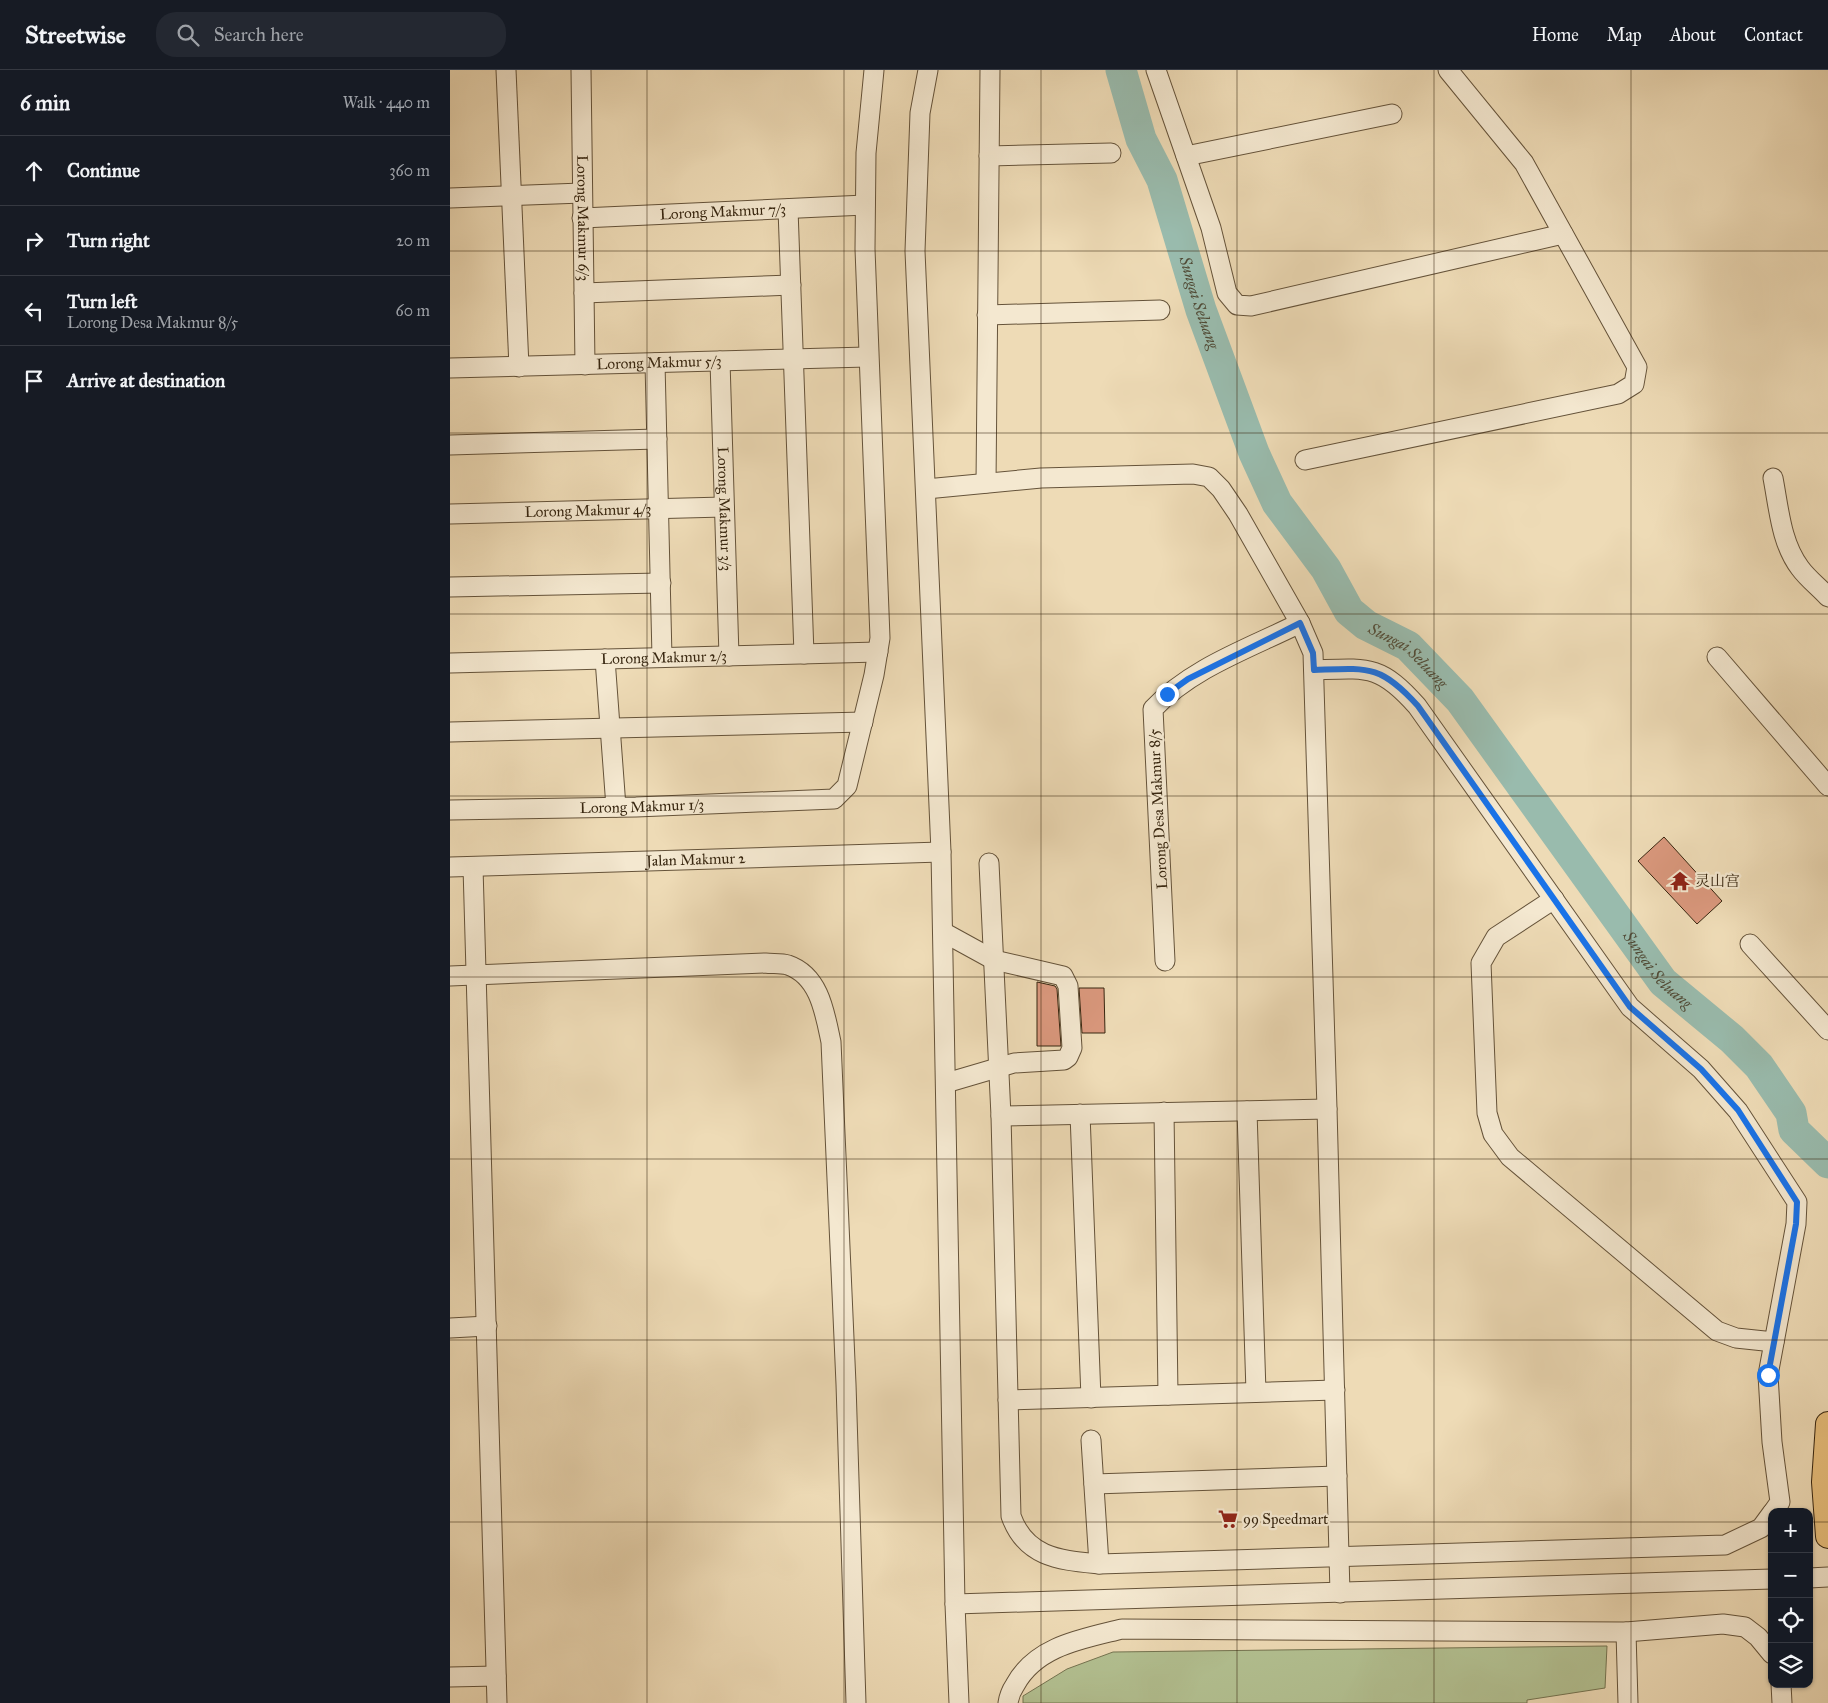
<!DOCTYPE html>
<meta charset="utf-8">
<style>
body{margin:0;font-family:"IM FELL Great Primer","Noto Serif SC",serif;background:#242831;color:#f1f3f6}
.controls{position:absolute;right:15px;bottom:15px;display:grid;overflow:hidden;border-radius:10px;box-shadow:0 1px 4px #0004}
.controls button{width:45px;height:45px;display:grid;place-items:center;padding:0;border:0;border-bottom:1px solid #363941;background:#171b24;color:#f1f3f6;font:25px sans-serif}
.stop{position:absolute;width:15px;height:15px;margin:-11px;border:4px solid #1a73e8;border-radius:50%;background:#fff}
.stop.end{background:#1a73e8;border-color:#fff;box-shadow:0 1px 5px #0008}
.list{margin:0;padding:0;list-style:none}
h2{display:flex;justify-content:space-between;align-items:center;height:65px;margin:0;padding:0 20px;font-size:21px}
h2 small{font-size:16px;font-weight:400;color:#9ea1a6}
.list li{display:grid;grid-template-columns:32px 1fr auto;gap:15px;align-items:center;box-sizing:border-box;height:70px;padding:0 20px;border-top:1px solid #363941}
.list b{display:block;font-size:19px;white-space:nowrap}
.list p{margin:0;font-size:16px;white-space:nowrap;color:#9ea1a6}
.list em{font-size:16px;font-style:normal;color:#9ea1a6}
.icon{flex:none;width:28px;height:28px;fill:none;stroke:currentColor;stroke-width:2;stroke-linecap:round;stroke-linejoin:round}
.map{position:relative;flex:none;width:1378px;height:1633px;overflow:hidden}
header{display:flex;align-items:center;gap:30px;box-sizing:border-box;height:70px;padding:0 25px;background:#171b24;border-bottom:1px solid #363941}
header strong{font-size:24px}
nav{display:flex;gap:28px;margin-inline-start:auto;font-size:18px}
.search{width:350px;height:45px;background:#242831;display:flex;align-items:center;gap:12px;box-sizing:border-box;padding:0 18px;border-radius:20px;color:#9ea1a6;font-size:19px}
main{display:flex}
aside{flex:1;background:#171b24}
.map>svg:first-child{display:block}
.green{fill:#b3c192;stroke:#757451}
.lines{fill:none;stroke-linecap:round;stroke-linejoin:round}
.river{stroke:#99bbad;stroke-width:31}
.building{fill:#da987d;stroke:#372610}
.minor-casing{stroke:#65533a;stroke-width:21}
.major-casing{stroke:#372610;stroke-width:26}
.minor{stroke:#f4e8d0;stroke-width:19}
.major{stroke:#e7be7b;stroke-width:24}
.route{stroke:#1a73e8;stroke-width:6}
.grid{fill:none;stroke:#372610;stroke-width:1;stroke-opacity:0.55}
.labels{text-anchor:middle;stroke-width:4.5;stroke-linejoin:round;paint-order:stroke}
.street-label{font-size:15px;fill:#372610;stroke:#f4e8d0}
.poi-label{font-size:15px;fill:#372610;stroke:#f4e8d0;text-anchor:start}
.water-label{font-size:16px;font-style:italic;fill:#504b37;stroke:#f4e8d0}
</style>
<header>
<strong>Streetwise</strong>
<div class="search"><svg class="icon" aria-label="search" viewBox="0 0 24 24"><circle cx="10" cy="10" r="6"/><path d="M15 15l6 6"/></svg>Search here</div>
<nav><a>Home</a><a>Map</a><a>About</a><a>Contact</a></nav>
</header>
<main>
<aside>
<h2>6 min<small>Walk · 440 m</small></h2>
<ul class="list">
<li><svg class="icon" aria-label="ahead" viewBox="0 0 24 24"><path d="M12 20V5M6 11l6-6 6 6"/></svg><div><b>Continue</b></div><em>360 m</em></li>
<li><svg class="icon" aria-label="right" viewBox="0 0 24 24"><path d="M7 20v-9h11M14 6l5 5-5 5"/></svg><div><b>Turn right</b></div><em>20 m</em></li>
<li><svg class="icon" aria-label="left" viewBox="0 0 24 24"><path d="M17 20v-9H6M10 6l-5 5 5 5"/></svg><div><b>Turn left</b><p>Lorong Desa Makmur 8/5</p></div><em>60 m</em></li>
<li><svg class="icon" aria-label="arrive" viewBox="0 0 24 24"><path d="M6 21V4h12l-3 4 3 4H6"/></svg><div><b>Arrive at destination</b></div></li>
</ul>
</aside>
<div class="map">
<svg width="1378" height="1633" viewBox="0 0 1378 1633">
<rect width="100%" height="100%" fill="#eedbb6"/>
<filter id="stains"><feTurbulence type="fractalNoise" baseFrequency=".004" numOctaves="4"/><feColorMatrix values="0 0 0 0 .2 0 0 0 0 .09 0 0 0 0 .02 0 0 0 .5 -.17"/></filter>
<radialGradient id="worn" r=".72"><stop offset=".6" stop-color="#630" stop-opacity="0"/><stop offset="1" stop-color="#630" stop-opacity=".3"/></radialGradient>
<path class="green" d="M1157 1576 1155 1618 1077 1630V1633H573V1626L617 1599 663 1582Z"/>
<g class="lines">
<path class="river" id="s1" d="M671 0 691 69 712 110 751 240 804 383 827 433 876 499 899 541 916 555 958 576 1010 630 1213 912 1282 969 1309 996 1341 1043 1344 1060 1378 1093"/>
</g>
<path class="building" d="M1214 767 1272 831 1247 854 1188 791Z
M587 912 605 916 607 919 611 976H587Z
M629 918H654L655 963H632Z"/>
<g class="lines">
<defs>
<g id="minor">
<path d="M56 0 69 297"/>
<path id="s2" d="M131 0 135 295"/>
<path d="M478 0 470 43 465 181 491 782 505 1534 509 1633"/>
<path d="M706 0 761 158 777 223 787 235 801 236 1113 164"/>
<path d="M539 86 661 83"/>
<path d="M736 86 942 44"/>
<path d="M0 128 132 123"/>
<path d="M338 139 354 584"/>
<path id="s3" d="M132 148 415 135"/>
<path d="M134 223 341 215"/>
<path d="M537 245 710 240"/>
<path id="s4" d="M270 291 279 586"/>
<path d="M205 293 212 587"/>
<path id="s5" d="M0 298 417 287"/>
<path d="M0 375 207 369"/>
<path d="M855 390 1168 324 1184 314 1187 297 1074 93 998 0"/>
<path d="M1323 408C1329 439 1331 473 1350 498 1358 509 1369 517 1378 527"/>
<path d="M536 413 540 0"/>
<path d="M476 419 591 408 743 404 759 407 771 419 788 444 850 553 863 583 877 1039"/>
<path id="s6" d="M0 444 274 437"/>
<path d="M0 517 211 513"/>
<path d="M1267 587 1378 716"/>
<path d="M155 589 166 737"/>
<path id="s7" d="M0 593 428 582"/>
<path d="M864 600C917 598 930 594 967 636L1180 937 1251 999 1288 1041 1347 1132 1346 1154 1318 1305 1322 1372 1330 1432 1323 1442"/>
<path d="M0 662 413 652"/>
<path id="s8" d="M0 740 186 737 384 729 397 716 424 605 430 568 415 179 416 83 424 0"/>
<path d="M539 793 551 1046 561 1446C576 1488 610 1490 649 1494L1275 1475 1311 1458 1322 1443"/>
<path id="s9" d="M0 797 491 782"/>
<path d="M23 797 47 1633"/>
<path d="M1104 829 1046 867 1031 893 1037 1043 1043 1064 1060 1087 1267 1261 1286 1268 1324 1272"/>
<path d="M493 862 544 890 613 906 618 916 622 978 618 987 614 990 564 993 496 1013"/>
<path d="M1300 874 1378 960"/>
<path d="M715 891 703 639C741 598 800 578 850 553"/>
<path d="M0 906 315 893C322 894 331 893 338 895 370 906 375 944 381 972L396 1314 406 1633"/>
<path d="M797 1041 806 1322"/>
<path d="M714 1042 718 1325"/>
<path d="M630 1044 641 1328"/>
<path d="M551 1046 877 1039 890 1523"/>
<path d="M0 1258 37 1256"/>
<path d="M558 1330 885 1320"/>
<path d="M641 1370 649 1494"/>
<path d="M644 1414 887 1406"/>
<path d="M1359 1508 1378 1507"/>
<path d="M505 1534 1322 1509"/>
<path d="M1176 1562 1178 1633"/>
<path d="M0 1607 46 1606"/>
<path d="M1331 1614 1332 1633"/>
<path d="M558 1633C559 1626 561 1621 565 1615 586 1576 632 1569 672 1559L1176 1562 1273 1554 1295 1557 1308 1567 1322 1584"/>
</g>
<path id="major" d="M1378 1354 1374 1412 1378 1466"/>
</defs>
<use href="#minor" class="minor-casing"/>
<use href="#major" class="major-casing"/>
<use href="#minor" class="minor"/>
<use href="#major" class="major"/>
</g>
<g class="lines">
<path class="route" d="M717 624 738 609 850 553 863 583 864 600C917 598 930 594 968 636L1180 937 1251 999 1288 1040 1347 1132 1346 1154 1318 1305"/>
</g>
<path class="grid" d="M197 0V1633M394 0V1633M591 0V1633M787 0V1633M984 0V1633M1181 0V1633M0 181H1378M0 363H1378M0 544H1378M0 726H1378M0 907H1378M0 1089H1378M0 1270H1378M0 1452H1322M1359 1452H1378"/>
<defs>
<symbol id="temple-bare" viewBox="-9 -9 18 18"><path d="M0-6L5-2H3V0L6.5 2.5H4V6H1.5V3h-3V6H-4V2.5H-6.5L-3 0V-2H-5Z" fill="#8f2418" stroke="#f4e8d0" stroke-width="2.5" paint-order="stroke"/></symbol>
<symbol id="supermarket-bare" viewBox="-9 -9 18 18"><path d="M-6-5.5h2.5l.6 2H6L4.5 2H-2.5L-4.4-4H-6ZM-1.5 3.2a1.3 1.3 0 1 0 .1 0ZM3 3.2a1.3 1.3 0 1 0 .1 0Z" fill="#8f2418" stroke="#f4e8d0" stroke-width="2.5" paint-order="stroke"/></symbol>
</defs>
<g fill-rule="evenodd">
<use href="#temple-bare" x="1216" y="797" width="28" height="28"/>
<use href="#supermarket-bare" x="764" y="1435" width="28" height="28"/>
</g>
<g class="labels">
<g class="street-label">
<text dy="5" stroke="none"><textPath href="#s3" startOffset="141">Lorong Makmur 7/3</textPath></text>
<text dy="5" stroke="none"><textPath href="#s2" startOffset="148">Lorong Makmur 6/3</textPath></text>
<text dy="5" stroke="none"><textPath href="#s5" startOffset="209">Lorong Makmur 5/3</textPath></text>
<text dy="5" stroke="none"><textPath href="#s4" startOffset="148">Lorong Makmur 3/3</textPath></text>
<text dy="5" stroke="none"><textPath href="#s6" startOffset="138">Lorong Makmur 4/3</textPath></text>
<text dy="5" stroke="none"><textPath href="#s7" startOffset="214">Lorong Makmur 2/3</textPath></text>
<text dy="5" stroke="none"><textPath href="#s8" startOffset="192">Lorong Makmur 1/3</textPath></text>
<text transform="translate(708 739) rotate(-93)" y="5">Lorong Desa Makmur 8/5</text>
<text dy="5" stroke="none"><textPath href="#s9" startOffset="246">Jalan Makmur 2</textPath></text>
</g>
<g class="poi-label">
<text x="1245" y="816">灵山宫</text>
<text x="793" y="1454">99 Speedmart</text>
</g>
<g class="water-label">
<text dy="6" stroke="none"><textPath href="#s1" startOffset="246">Sungai Seluang</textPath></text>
<text dy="6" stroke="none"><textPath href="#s1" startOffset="666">Sungai Seluang</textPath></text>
<text dy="6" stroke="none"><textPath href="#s1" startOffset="1070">Sungai Seluang</textPath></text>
</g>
</g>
<rect width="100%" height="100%" filter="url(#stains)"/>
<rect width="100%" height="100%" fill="url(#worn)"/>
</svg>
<div class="controls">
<button>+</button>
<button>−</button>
<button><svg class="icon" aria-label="locate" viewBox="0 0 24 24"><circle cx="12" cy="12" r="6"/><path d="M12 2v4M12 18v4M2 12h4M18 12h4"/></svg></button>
<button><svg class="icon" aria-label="layers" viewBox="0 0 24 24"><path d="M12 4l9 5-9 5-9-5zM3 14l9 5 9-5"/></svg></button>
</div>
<div class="stop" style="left:1318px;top:1305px"></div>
<div class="stop end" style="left:717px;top:624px"></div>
</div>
</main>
